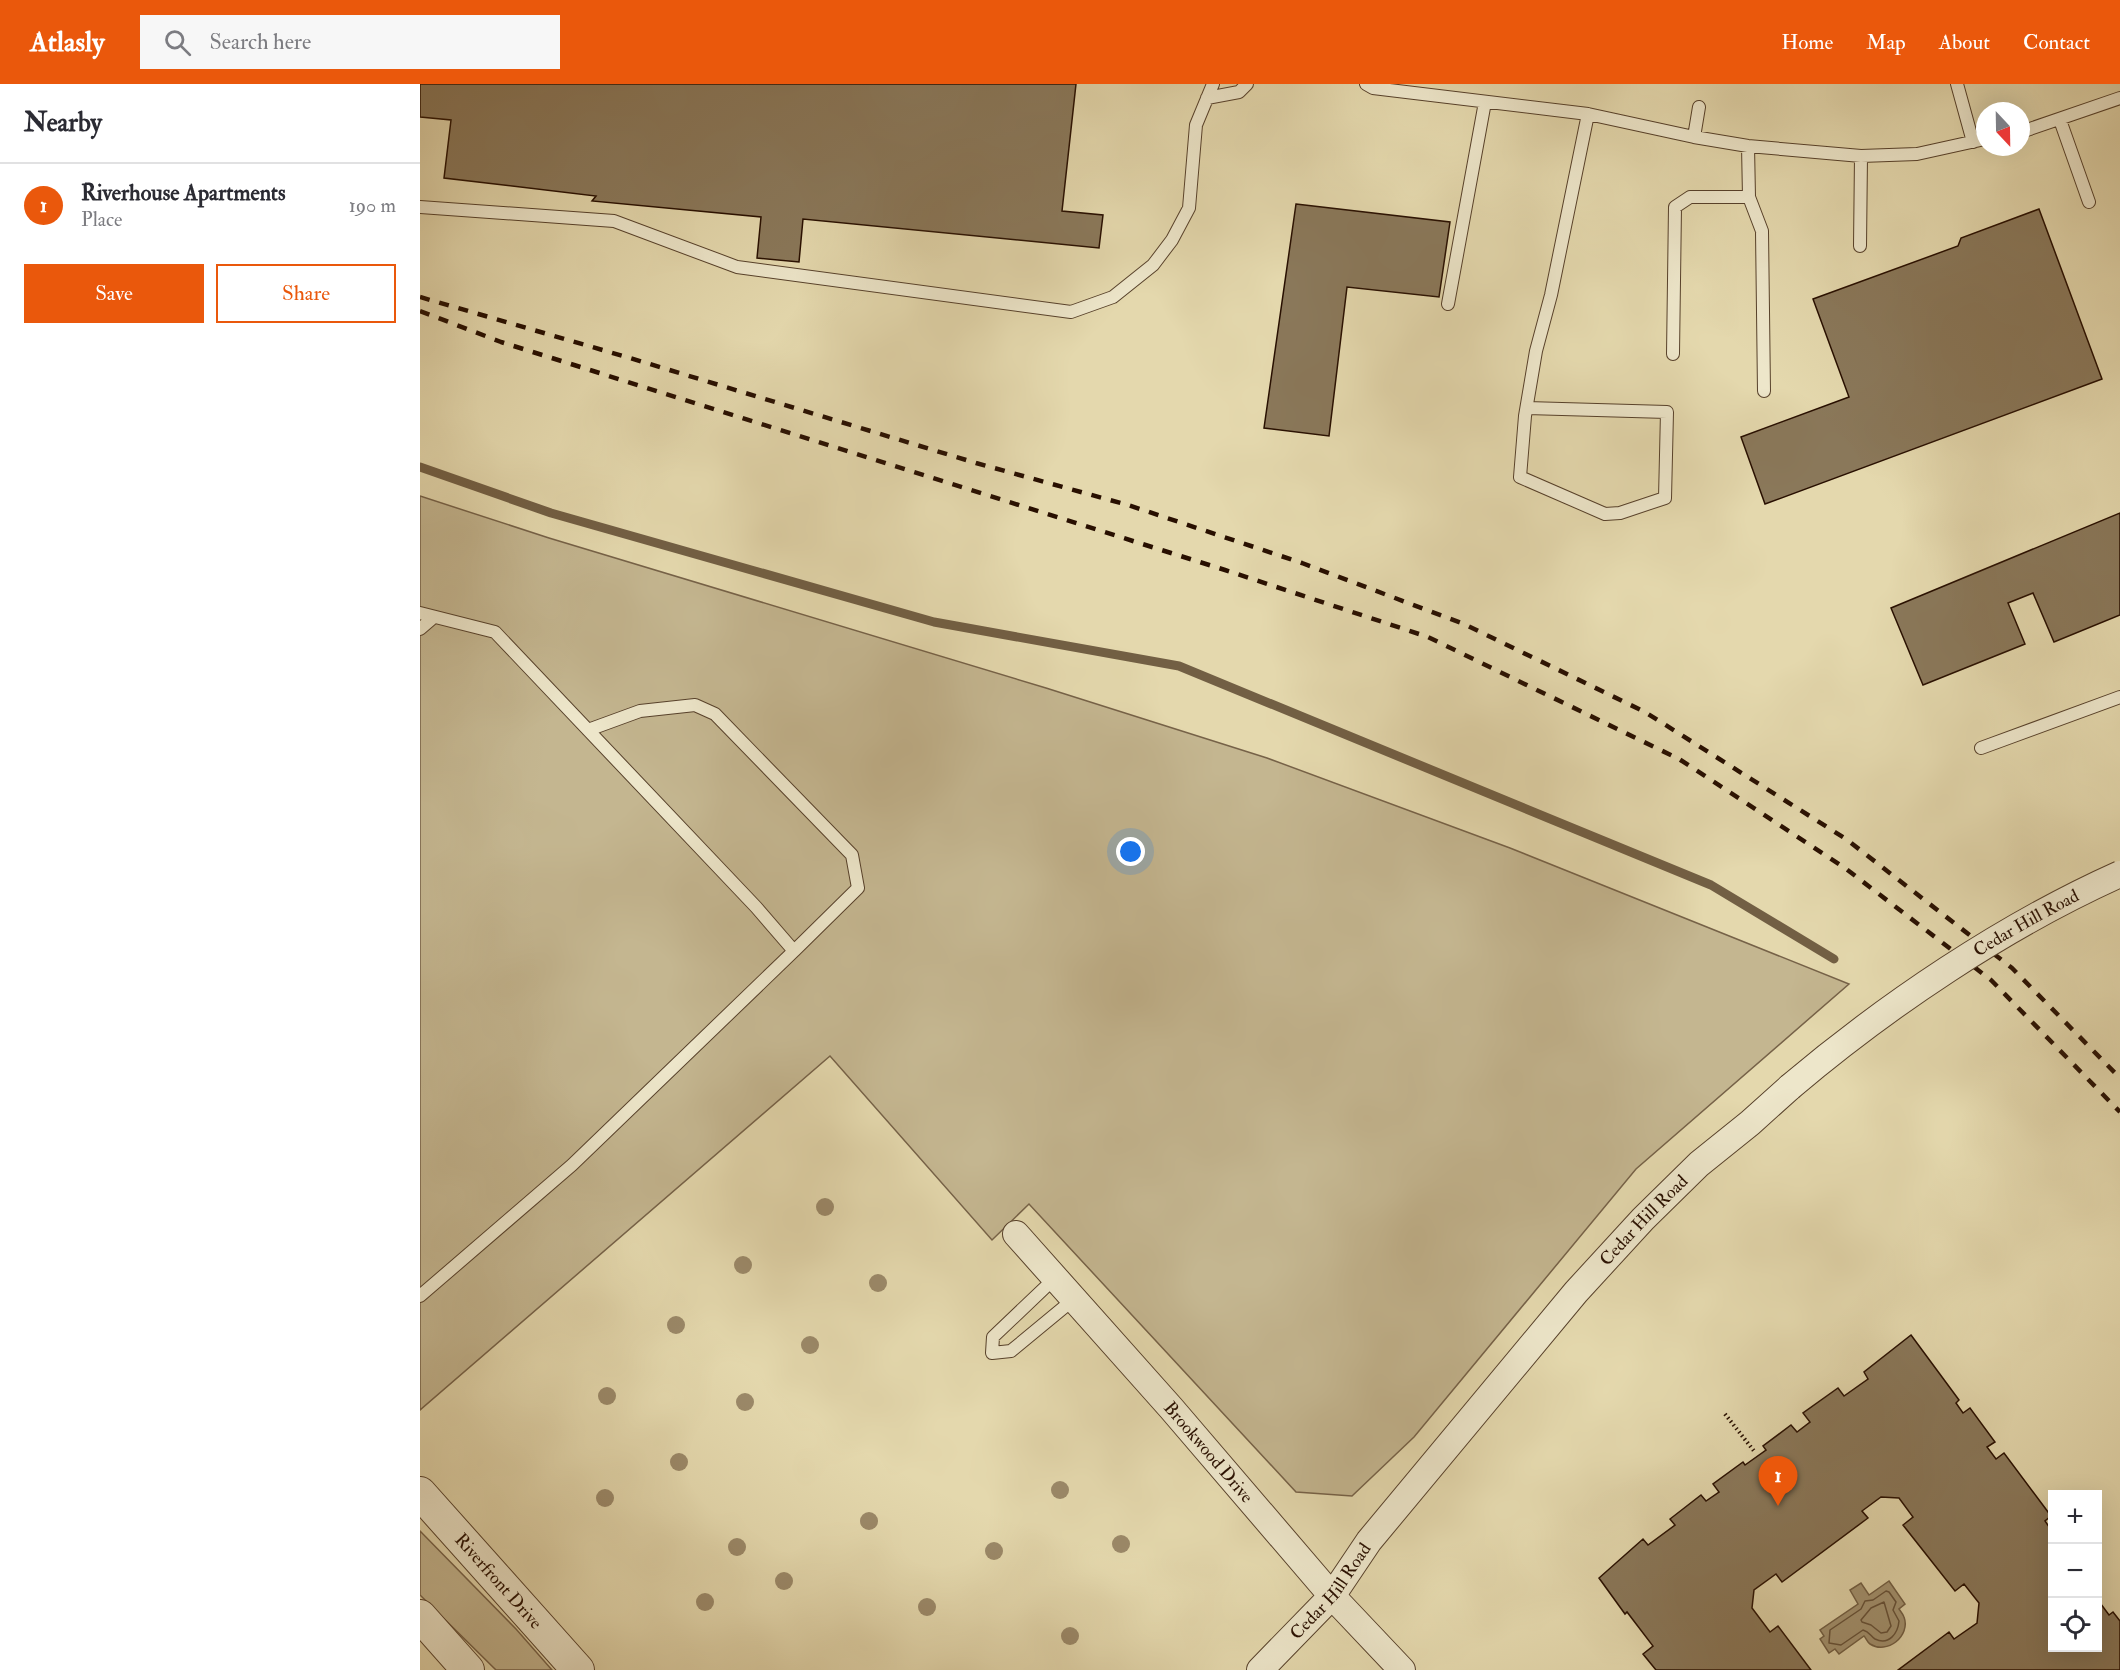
<!DOCTYPE html>
<meta charset="utf-8">
<style>
body{margin:0;font-family:"IM FELL Double Pica",serif;background:#f7f7f7;color:#2b2b33}
.controls{position:absolute;right:18px;bottom:18px;display:grid;overflow:hidden;border-radius:0px;box-shadow:0 6px 24px #0002}
.controls button{width:54px;height:54px;display:grid;place-items:center;padding:0;border:0;border-bottom:2px solid #e1e1e2;background:#fff;color:#2b2b33;font:30px sans-serif}
.compass{position:absolute;left:1556px;top:18px;width:54px;height:54px;border-radius:50%;background:#fff;box-shadow:0 6px 24px #0002;rotate:158deg}
.you{position:absolute;left:711px;top:768px;width:21px;height:21px;margin:-15px;border:4px solid #fff;border-radius:50%;background:#1a73e8;box-shadow:0 0 0 9px #1a73e833}
.badge{display:grid;place-items:center;width:39px;height:39px;border-radius:50%;background:#ea580c;color:#fff;font-size:20px;font-weight:700}
.pin{position:absolute;translate:-50% -50px;filter:drop-shadow(0 2px 3px #0008)}
.pin::after{content:'';position:absolute;top:32px;width:21px;height:18px;background:inherit;clip-path:polygon(0 0,100% 0,50% 100%)}
.list{margin:0;padding:0;list-style:none}
h2{display:flex;justify-content:space-between;align-items:center;height:78px;margin:0;padding:0 24px;font-size:26px}
h2 small{font-size:20px;font-weight:400;color:#7c7c81}
.list li{display:grid;grid-template-columns:39px 1fr auto;gap:18px;align-items:center;box-sizing:border-box;height:84px;padding:0 24px;border-top:2px solid #e1e1e2}
.list b{display:block;font-size:22px;white-space:nowrap}
.list p{margin:0;font-size:20px;white-space:nowrap;color:#7c7c81}
.list em{font-size:20px;font-style:normal;color:#7c7c81}
.actions{display:flex;gap:12px;padding:18px 24px}
.actions a{flex:1;padding:14px 0;border:2px solid #ea580c;border-radius:0px;text-align:center;font-size:21px;color:#ea580c}
.actions .main{background:#ea580c;color:#fff}
.icon{flex:none;width:33px;height:33px;fill:none;stroke:currentColor;stroke-width:2;stroke-linecap:round;stroke-linejoin:round}
.map{position:relative;flex:none;width:1700px;height:1586px;overflow:hidden}
header{display:flex;align-items:center;gap:36px;box-sizing:border-box;height:84px;padding:0 30px;background:#ea580c;color:#fff}
header strong{font-size:28px}
nav{display:flex;gap:33px;margin-inline-start:auto;font-size:21px}
.search{width:420px;height:54px;background:#f7f7f7;display:flex;align-items:center;gap:15px;box-sizing:border-box;padding:0 21px;border-radius:0px;color:#7c7c81;font-size:22px}
main{display:flex}
aside{flex:1;background:#fff}
.map>svg:first-child{display:block}
.green{fill:#c4b690;stroke:#766248;stroke-width:1.5}
.water{fill:#a49472;stroke:#725f44;stroke-width:1.5}
.lines{fill:none;stroke-linecap:round;stroke-linejoin:round}
.shore{stroke:#665239;stroke-width:1.5}
.stream{stroke:#725f44;stroke-width:9}
.building{fill:#8a785a;stroke:#280f00;stroke-width:1.5}
.service-casing{stroke:#57412b;stroke-width:14}
.minor-casing{stroke:#57412b;stroke-width:28}
.tertiary-casing{stroke:#57412b;stroke-width:34}
.path{stroke:#280f00;stroke-width:4;stroke-dasharray:1.5 3;stroke-linecap:butt}
.service{stroke:#ede6ca;stroke-width:12}
.minor{stroke:#ede6ca;stroke-width:26}
.tertiary{stroke:#ede6ca;stroke-width:32}
.rail{stroke:#280f00;stroke-width:4.5;stroke-dasharray:10 10;stroke-linecap:butt}
.minor-bridge-casing{stroke:#57412b;stroke-width:28;stroke-linecap:butt}
.minor-bridge{stroke:#ede6ca;stroke-width:26}
.tree{fill:#9b8969}
.labels{text-anchor:middle;stroke-width:4.5;stroke-linejoin:round;paint-order:stroke}
.street-label{font-size:18px;fill:#280f00;stroke:#ede6ca}
</style>
<header>
<strong>Atlasly</strong>
<div class="search"><svg class="icon" aria-label="search" viewBox="0 0 24 24"><circle cx="10" cy="10" r="6"/><path d="M15 15l6 6"/></svg>Search here</div>
<nav><a>Home</a><a>Map</a><a>About</a><a>Contact</a></nav>
</header>
<main>
<aside>
<h2>Nearby<small></small></h2>
<ul class="list">
<li><span class="badge">1</span><div><b>Riverhouse Apartments</b><p>Place</p></div><em>190 m</em></li>
</ul>
<div class="actions"><a class="main">Save</a><a>Share</a></div>
</aside>
<div class="map">
<svg width="1700" height="1586" viewBox="0 0 1700 1586">
<rect width="100%" height="100%" fill="#e4d8ad"/>
<filter id="stains"><feTurbulence type="fractalNoise" baseFrequency=".00333" numOctaves="4"/><feColorMatrix values="0 0 0 0 .2 0 0 0 0 .09 0 0 0 0 .02 0 0 0 .5 -.17"/></filter>
<radialGradient id="worn" r=".72"><stop offset=".6" stop-color="#630" stop-opacity="0"/><stop offset="1" stop-color="#630" stop-opacity=".3"/></radialGradient>
<path class="green" d="M0 412 129 454 626 604 847 674 1090 764 1429 900 1216 1085 994 1353 932 1412 876 1408 609 1120 572 1156 410 972 0 1326Z
M0 1447 96 1545 132 1586H76L0 1511Z"/>
<path class="water" d="M1469 1497 1485 1520 1479 1525C1481 1528 1483 1530 1484 1533 1491 1552 1467 1571 1450 1560 1447 1558 1446 1554 1444 1552L1419 1570 1415 1565 1409 1569 1400 1555 1404 1552 1400 1546 1438 1520 1430 1506 1441 1499 1449 1511Z"/>
<g class="lines">
<path class="shore" d="M1466 1507 1469 1508 1476 1518 1473 1526 1479 1537C1478 1549 1469 1562 1455 1555 1450 1552 1450 1548 1443 1546L1421 1561 1409 1559 1410 1546 1441 1525 1445 1517 1453 1516Z
M1464 1518 1471 1542 1467 1548 1461 1549 1451 1541 1442 1538 1441 1536 1451 1524Z"/>
<path class="stream" d="M0 383 131 429 514 538 759 582 1291 801 1414 875"/>
</g>
<path class="building" d="M0 0H656L642 127 683 131 679 164 383 135 379 178 337 174 341 133 172 117 176 112 24 94 31 36 0 33Z
M876 120 1030 138 1019 213 927 203 909 352 844 344Z
M1619 125 1682 295 1345 420 1321 353 1429 313 1393 215 1538 162 1541 154Z
M1700 429V531L1634 558 1613 509 1588 519 1605 560 1503 601 1471 524Z
M1491 1251 1539 1316 1536 1319 1543 1329 1550 1324 1575 1358 1567 1363 1576 1375 1584 1369 1631 1432 1625 1437 1632 1447V1564H1678V1516L1689 1531 1693 1528 1700 1537V1586H1478L1529 1548 1534 1555 1557 1539 1559 1519 1544 1500 1535 1507 1483 1441 1493 1433 1479 1414 1461 1413 1442 1427 1448 1434 1362 1498 1356 1490 1334 1506 1332 1524 1350 1548 1358 1542 1391 1586H1236L1223 1570 1233 1562 1207 1528 1205 1530 1179 1494 1223 1455 1228 1461 1255 1441 1250 1435 1281 1411 1286 1417 1299 1408 1293 1400 1323 1378 1325 1381 1346 1366 1343 1362 1371 1341 1377 1348 1390 1338 1383 1329 1418 1304 1424 1312 1448 1295 1444 1288Z"/>
<g class="lines">
<defs>
<path id="service" d="M946 0 953 4 1168 30 1274 53 1328 62 1441 72 1497 70 1565 55
M1537 0 1553 58
M787 14 819 8 827 0
M1640 36 1669 118
M1601 48 1700 14
M1274 53 1279 23
M1328 62 1329 113 1342 147 1344 307
M0 123 194 137 317 183 651 228 693 213 733 181 752 156 769 124 776 41 793 0
M1440 162 1441 72
M1028 220 1065 18
M1253 270 1255 123 1270 113H1329
M1107 324 1247 328 1245 414 1200 429 1185 430 1100 393 1105 332 1116 267 1131 211 1168 30
M0 529 75 548 336 823 374 867 152 1081 0 1212
M0 545 14 533
M168 646 220 627 275 621 295 630 432 771 438 804 374 867
M1561 664 1700 613
M635 1194 573 1253 572 1269 591 1267 654 1215"/>
<g id="minor">
<path id="s1" d="M596 1150 751 1324 912 1512 982 1586"/>
<path id="s2" d="M840 1586 912 1512 949 1457 1156 1208 1223 1135 1279 1080 1330 1039 1370 1003"/>
</g>
<g id="tertiary">
<path id="s3" d="M0 1409 158 1586"/>
<path d="M0 1532 48 1586"/>
</g>
</defs>
<use href="#service" class="service-casing"/>
<use href="#minor" class="minor-casing"/>
<use href="#tertiary" class="tertiary-casing"/>
<path class="path" d="M1305 1330 1334 1367"/>
<use href="#service" class="service"/>
<use href="#minor" class="minor"/>
<use href="#tertiary" class="tertiary"/>
<path class="rail" d="M0 213 210 274 556 379 708 421 882 479 1044 540 1225 628 1426 755 1592 884 1700 994
M0 227 81 258 805 486 1008 553 1259 675 1425 784 1571 896 1700 1028"/>
<defs>
<g id="minor-bridge">
<path id="s4" d="M1370 1003C1467 921 1584 842 1700 790"/>
</g>
</defs>
<use href="#minor-bridge" class="minor-bridge-casing"/>
<use href="#minor-bridge" class="minor-bridge"/>
</g>
<g class="tree">
<circle cx="405" cy="1123" r="9"/>
<circle cx="323" cy="1181" r="9"/>
<circle cx="458" cy="1199" r="9"/>
<circle cx="256" cy="1241" r="9"/>
<circle cx="390" cy="1261" r="9"/>
<circle cx="187" cy="1312" r="9"/>
<circle cx="325" cy="1318" r="9"/>
<circle cx="259" cy="1378" r="9"/>
<circle cx="640" cy="1406" r="9"/>
<circle cx="185" cy="1414" r="9"/>
<circle cx="449" cy="1437" r="9"/>
<circle cx="701" cy="1460" r="9"/>
<circle cx="317" cy="1463" r="9"/>
<circle cx="574" cy="1467" r="9"/>
<circle cx="364" cy="1497" r="9"/>
<circle cx="285" cy="1518" r="9"/>
<circle cx="507" cy="1523" r="9"/>
<circle cx="650" cy="1552" r="9"/>
</g>
<g class="labels">
<g class="street-label">
<text dy="6" stroke="none"><textPath href="#s4" startOffset="288">Cedar Hill Road</textPath></text>
<text dy="6" stroke="none"><textPath href="#s2" startOffset="592">Cedar Hill Road</textPath></text>
<text dy="6" stroke="none"><textPath href="#s1" startOffset="291">Brookwood Drive</textPath></text>
<text dy="6" stroke="none"><textPath href="#s3" startOffset="118">Riverfront Drive</textPath></text>
<text dy="6" stroke="none"><textPath href="#s2" startOffset="106">Cedar Hill Road</textPath></text>
</g>
</g>
<rect width="100%" height="100%" filter="url(#stains)"/>
<rect width="100%" height="100%" fill="url(#worn)"/>
</svg>
<div class="controls">
<button>+</button>
<button>−</button>
<button><svg class="icon" aria-label="locate" viewBox="0 0 24 24"><circle cx="12" cy="12" r="6"/><path d="M12 2v4M12 18v4M2 12h4M18 12h4"/></svg></button>
</div>
<svg class="compass" viewBox="-18 -18 36 36"><path d="M0-13l5 13h-10z" fill="#e53935"/><path d="M0 13l5-13h-10z" fill="#7c7c81"/></svg>
<div class="you"></div>
<div class="pin badge" style="left:1358px;top:1422px">1</div>
</div>
</main>
